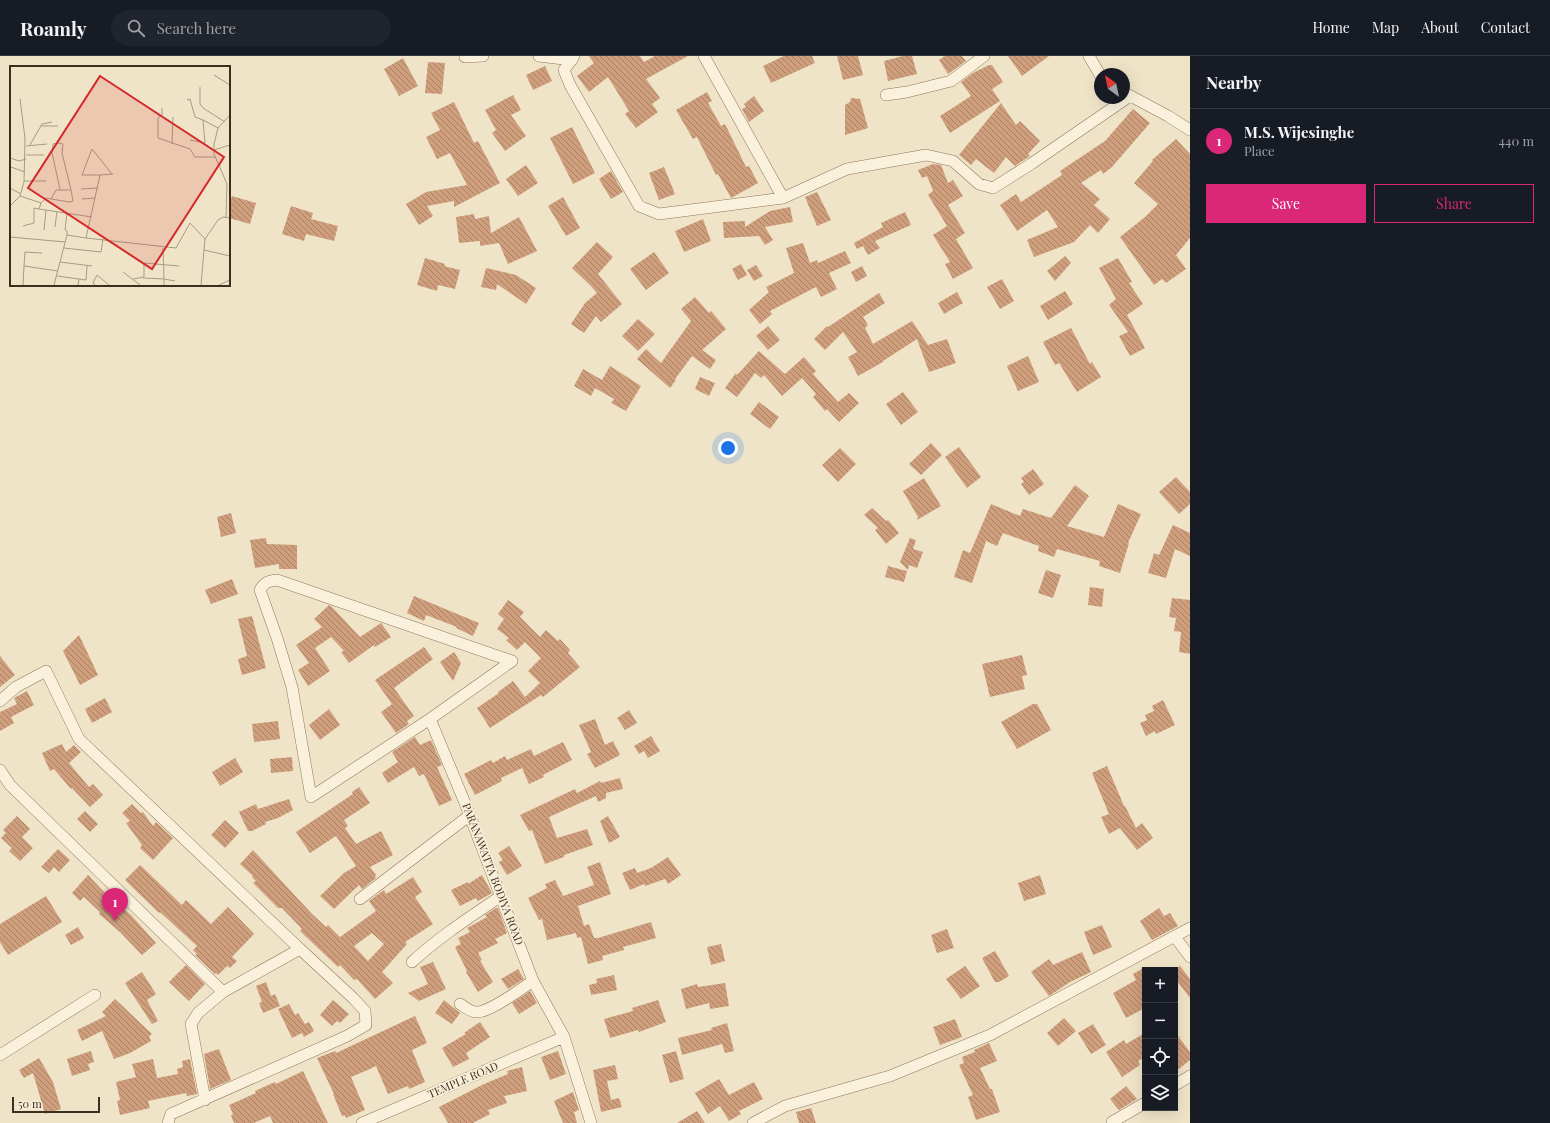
<!DOCTYPE html>
<meta charset="utf-8">
<style>
body{margin:0;font-family:"Playfair Display",serif;background:#20242c;color:#f1f3f6}
.controls{position:absolute;right:12px;bottom:12px;display:grid;overflow:hidden;border-radius:0px;box-shadow:0 4px 16px #0002}
.controls button{width:36px;height:36px;display:grid;place-items:center;padding:0;border:0;border-bottom:1px solid #363941;background:#171b24;color:#f1f3f6;font:20px sans-serif}
.compass{position:absolute;left:1094px;top:12px;width:36px;height:36px;border-radius:50%;background:#171b24;box-shadow:0 4px 16px #0002;rotate:327deg}
.scale{position:absolute;left:12px;bottom:10px;width:88px;box-sizing:border-box;padding-left:4px;border:2px solid #3d2e20;border-top:0;font-size:11px;line-height:14px;white-space:nowrap;color:#3d2e20;-webkit-text-stroke:3px #f7eed8;paint-order:stroke}
.you{position:absolute;left:728px;top:392px;width:14px;height:14px;margin:-10px;border:3px solid #fff;border-radius:50%;background:#1a73e8;box-shadow:0 0 0 6px #1a73e833}
.badge{display:grid;place-items:center;width:26px;height:26px;border-radius:50%;background:#db2777;color:#fff;font-size:13px;font-weight:700}
.pin{position:absolute;translate:-50% -33px;filter:drop-shadow(0 1px 2px #0008)}
.pin::after{content:'';position:absolute;top:21px;width:14px;height:12px;background:inherit;clip-path:polygon(0 0,100% 0,50% 100%)}
.list{margin:0;padding:0;list-style:none}
h2{display:flex;justify-content:space-between;align-items:center;height:52px;margin:0;padding:0 16px;font-size:17px}
h2 small{font-size:13px;font-weight:400;color:#9ea1a6}
.list li{display:grid;grid-template-columns:26px 1fr auto;gap:12px;align-items:center;box-sizing:border-box;height:64px;padding:0 16px;border-top:1px solid #363941}
.list b{display:block;font-size:15px;white-space:nowrap}
.list p{margin:0;font-size:13px;white-space:nowrap;color:#9ea1a6}
.list em{font-size:13px;font-style:normal;color:#9ea1a6}
.actions{display:flex;gap:8px;padding:12px 16px}
.actions a{flex:1;padding:9px 0;border:1px solid #db2777;border-radius:0px;text-align:center;font-size:14px;color:#db2777}
.actions .main{background:#db2777;color:#fff}
.icon{flex:none;width:22px;height:22px;fill:none;stroke:currentColor;stroke-width:2;stroke-linecap:round;stroke-linejoin:round}
.map{position:relative;flex:none;width:1190px;height:1067px;overflow:hidden}
header{display:flex;align-items:center;gap:24px;box-sizing:border-box;height:56px;padding:0 20px;background:#171b24;border-bottom:1px solid #363941}
header strong{font-size:19px}
nav{display:flex;gap:22px;margin-inline-start:auto;font-size:14px}
.search{width:280px;height:36px;background:#20242c;display:flex;align-items:center;gap:10px;box-sizing:border-box;padding:0 14px;border-radius:22px;color:#9ea1a6;font-size:15px}
main{display:flex}
aside{flex:1;background:#171b24}
.map>svg:first-child{display:block}
.building{fill:url(#building-back-hatch);fill-rule:evenodd}
.lines{fill:none;stroke-linecap:round;stroke-linejoin:round}
.street-casing{stroke:#8d765c;stroke-width:12}
.street{stroke:#faf1dc;stroke-width:11}
.labels{text-anchor:middle;stroke-width:4;stroke-linejoin:round;paint-order:stroke}
.street-label{font-size:11px;fill:#3d2e20;stroke:#f7eed8}
.inset-road{fill:none;stroke:#a89b85;stroke-width:1}
.view{fill:#d62828;fill-opacity:0.15;stroke:#d62828;stroke-width:2}
.inset-edge{fill:none;stroke:#3d2e20;stroke-width:2}
</style>
<header>
<strong>Roamly</strong>
<div class="search"><svg class="icon" aria-label="search" viewBox="0 0 24 24"><circle cx="10" cy="10" r="6"/><path d="M15 15l6 6"/></svg>Search here</div>
<nav><a>Home</a><a>Map</a><a>About</a><a>Contact</a></nav>
</header>
<main>
<div class="map">
<svg width="1190" height="1067" viewBox="0 0 1190 1067">
<defs>
<pattern id="building-back-hatch" width="6" height="6" patternUnits="userSpaceOnUse"><rect width="6" height="6" fill="#cf9f7d"/><path d="M-1 5l2 2M0 0l6 6M5-1l2 2" fill="none" stroke="#a98266"/></pattern>
</defs>
<rect width="100%" height="100%" fill="#f0e4c8"/>
<path class="building" d="M589 0H640L644 6 655 0H688L646 23 660 42 652 48 658 56 636 72 625 58 629 55 608 21 589 36 577 20 594 7Z
M784 0H812L815 7 771 27 763 10Z
M837 0H858L863 19 843 24Z
M903 0H912L917 18 888 25 884 5Z
M945 0H962L966 5 948 18 939 4Z
M1008 0H1049L1022 20Z
M403 2 418 30 399 40 384 13Z
M428 6 445 7 442 38 425 37Z
M989 9H992L1003 26 992 33 1000 45 950 77 940 60 971 40 961 26 973 17Z
M545 10 552 25 533 34 526 19Z
M707 36 712 45 708 47 721 70 725 68 746 111 749 110 758 127 731 142 718 118 716 119 697 81 693 83 676 54Z
M513 39 521 54 511 59 526 80 505 95 492 77 496 74 485 54Z
M754 40 764 55 749 66 742 53 746 51 744 48Z
M851 42 860 43 868 72 845 79V49L850 46Z
M454 46 474 87 478 85 500 127 454 151V145L427 150 433 160 419 169 406 148 426 136 467 129 450 97 437 103 426 81 440 74 431 57Z
M1001 47 1016 69 1020 65 1040 85 1028 98 1030 100 1015 110 1006 101 994 117 976 103 971 109 959 99Z
M1133 53 1150 67 1112 111 1103 118 1101 114 1081 127 1100 143 1094 149 1110 163 1098 177 1090 169 1074 186 1034 201 1027 184 1058 171 1047 154 1017 175 1000 149 1016 138 1021 146 1062 119 1060 115 1105 85Z
M572 71 595 117 573 128 550 82Z
M1176 83 1190 98V182L1176 199 1186 213 1166 227 1162 223 1154 229 1120 181 1145 161 1158 148 1134 127 1153 105 1152 104Z
M933 108 941 109 948 127 953 124 963 140 948 149 965 177 956 183 973 212 953 223 945 208 950 206 933 179 947 170 928 139 933 135 927 120 922 122 918 114Z
M526 109 538 127 518 140 506 123Z
M664 111 675 138 659 144 649 117Z
M611 115 623 136 611 143 599 123Z
M817 136 831 164 817 170 805 141Z
M232 140 256 147 250 168 229 162V149Z
M563 141 580 172 566 180 548 150Z
M291 150 313 157 311 163 338 170 334 185 306 178 304 185 282 178Z
M790 151 793 166 765 171 773 184 765 189 759 180 724 182 723 166 745 165V171L770 155Z
M905 156 911 169 875 185 880 192 868 199 863 190 857 193 854 187 883 171 881 167Z
M474 158 475 163 489 160 491 177 519 161 537 195 508 208 499 187 480 190V185L459 187 456 161Z
M703 163 711 185 684 196 675 175Z
M597 186 613 201 598 218 622 248 601 266 596 260 584 277 571 268 585 247 597 237 590 229 572 212Z
M803 187 810 207 817 204 818 207 845 195 851 207 829 217 837 233 821 241 816 231 770 255 772 258 760 268 749 254 769 236 766 231 794 217 786 192Z
M654 196 669 217 646 234 630 213Z
M1065 200 1071 207 1055 225 1047 215Z
M425 202 445 208 444 210 460 214 455 233 438 229 437 235 417 229Z
M1118 202 1132 226 1129 227 1143 248 1127 259 1145 292 1130 300 1119 280 1128 276 1109 249 1116 243 1099 212Z
M741 208 747 219 738 224 732 213Z
M756 209 763 220 754 225 747 214Z
M862 210 867 220 856 226 851 216Z
M486 212 516 219 536 232 526 248 497 228 496 234 481 231Z
M1002 223 1014 245 1000 253 987 231Z
M1065 235 1073 248 1048 264 1040 250Z
M957 236 963 247 944 258 938 247Z
M879 237 885 247 863 261 868 269 865 272 873 288 912 265 928 289 947 283 956 307 929 316 917 283 883 305V306L858 320 848 301 857 296 843 276 825 294 814 283 827 270 828 271Z
M695 241 709 257 711 255 726 273 702 294 716 304 710 313 692 300 675 323 676 324 670 332 637 303 646 293 661 307 691 265 681 253Z
M638 263 655 278 638 295 622 280Z
M768 270 780 284 768 294 756 280Z
M1071 272 1090 308 1092 306 1101 321 1077 336 1059 307 1055 309 1043 286Z
M759 295 785 318 804 301 816 315 813 318 838 346 849 337 859 347 839 366 827 353 825 355 813 341 816 338 802 322 782 340 764 319 761 322 755 317 737 341 725 332 736 317 737 319Z
M1028 300 1039 326 1018 335 1007 310Z
M610 310 641 330 626 355 611 347 614 343 595 332 591 340 574 330 583 313 602 324Z
M700 321 715 327 709 340 695 333Z
M903 336 918 356 901 369 886 348Z
M759 346 779 361 770 373 750 358Z
M931 387 942 399 921 419 909 408Z
M959 391 981 421 967 432 945 401Z
M840 392 856 408 838 426 822 409Z
M1033 413 1044 428 1029 439 1021 428 1024 426 1021 422Z
M1176 421 1190 436V448L1179 458 1159 436Z
M924 422 941 450 917 464 918 461 903 435Z
M1075 429 1089 440 1067 470 1104 481 1118 448 1141 458 1128 487H1129L1120 517 1099 510 1100 505 1057 493 1054 501 1038 495 1039 490 1003 477 997 490 986 485 972 527 954 521 963 494 970 497 991 448 1020 460 1023 453 1051 462Z
M872 452 886 465 888 464 899 477 886 488 875 474 878 472 864 459Z
M231 457 236 477 221 481 217 461Z
M1173 469 1190 477V500L1175 493 1166 522 1148 517 1154 497 1159 499Z
M266 482 267 488 297 489V513H279V508L255 512 250 484Z
M910 482 916 484 913 493 923 496 917 512 909 509 908 514 900 506Z
M888 510 907 515 904 526 885 521Z
M1046 514 1061 519 1053 542 1038 537Z
M232 523 238 538 211 548 205 534Z
M1090 531 1104 533 1102 551 1088 549Z
M414 540 479 567 473 580 456 572 457 571 426 559 424 565 407 557Z
M1172 542 1190 544V598L1179 596 1181 576 1174 575 1176 562 1169 561Z
M508 544 524 556 520 561 540 581 546 574 558 585 560 583 570 594 568 597 580 611 543 641 541 639 490 672 477 652 499 637 498 636 513 625 525 641 540 627 528 615 541 602 525 586 517 594 506 584 509 582 497 573 504 563 498 558Z
M329 549 332 551 360 581 381 567 391 581 375 591 374 589 349 607 341 596 344 595 331 581 315 592 330 615 308 630 298 614 309 607 296 589 322 571 314 563Z
M252 560 266 612 242 619 238 603 247 600 238 563Z
M79 579 98 619 80 629 63 595Z
M424 591 433 603 394 632 414 660 407 665 409 668 396 677 381 656 392 648 375 624Z
M454 596 461 607 453 625 440 606Z
M1022 599 1027 619 1022 620 1025 633 990 641 982 608Z
M0 600 15 619 0 631Z
M27 635 34 649 11 661 14 667 0 675V656L17 648 14 642Z
M105 642 112 656 92 667 85 653Z
M1163 644 1175 669 1156 678 1155 675 1146 680 1140 667 1147 664 1145 659 1154 655 1152 650Z
M1033 648H1037L1051 674 1017 693 1001 666Z
M329 653 340 669 320 684 309 669Z
M629 654 637 667 625 674 617 662Z
M595 663 605 689 613 685 620 699 595 712 587 698 591 696 579 669Z
M278 665 280 683 254 686 252 668Z
M651 680 660 695 648 702 644 695 639 698 634 690Z
M415 681 420 689 431 684 442 709 437 711 452 744 439 750 424 718 419 720 414 711 388 727 382 717 398 706 392 696Z
M563 686 572 704 543 719 544 721 529 728 522 712 501 722 502 725 475 739 464 718 491 704 493 707 505 700 507 704 531 693 534 700Z
M62 688 66 696 74 689 81 696 69 707 89 731 93 728 103 739 90 751 72 732 71 733 54 713 50 715 42 697Z
M292 701 293 715 271 717 270 703Z
M235 702 243 716 220 730 212 716Z
M1107 710 1124 750H1125L1136 772 1142 767 1153 782 1137 794 1120 772 1109 778 1101 761 1109 758 1092 717Z
M620 722 623 733 606 737V742L598 746 596 740 549 761 557 782 587 773 593 789 564 799V801L545 808 532 774 529 775 520 759 575 733 577 737 600 725 601 727Z
M359 731 370 747 344 764 348 770 345 772 356 788 381 775 393 799 370 811 376 819 375 820 376 822 362 833 359 829 334 853 320 840 344 817 356 810 336 780 310 797 296 776 353 738 352 736Z
M289 743 293 754 278 762 265 766 266 768 252 775H248L239 756 256 748 258 753Z
M132 748 141 757 143 756 153 770 156 766 173 782 153 804 140 792 142 789 126 767 130 765 122 757Z
M85 755 98 768 90 776 77 763Z
M17 760 30 773 22 781 33 792 20 805 9 795 12 792 1 782 6 777 3 774Z
M608 760 620 781 609 787 600 765Z
M225 764 239 777 225 792 211 779Z
M509 790 522 810 507 819 499 806 503 804 498 797Z
M58 793 70 804 59 816 54 811 49 817 41 811Z
M253 794 311 857 326 871 328 869 340 881 376 855 369 845 384 834 386 838 413 821 422 836 415 841 433 868 405 886 407 888 382 916 393 927 375 943 357 923 354 924 340 909 338 911 300 875 302 873 282 852H278L253 827 256 825 252 821 253 820 240 808ZM372 877 384 888 368 905 354 890Z
M668 801 681 819 668 828 665 823 645 830 644 828 630 834 622 817 635 812 637 817 651 812Z
M600 806 611 838 578 850 584 870 589 868 594 882H598L651 866 656 882 623 891 624 894 602 900 603 904 588 908 581 881 577 882 576 877 547 884 542 863 539 864 528 842 547 832 545 828 555 824 563 840 594 829 587 811Z
M140 809 182 849 186 844 211 868 228 851 254 878 232 901 237 905 230 912 227 910 218 919 216 917 215 918 195 899 197 898 193 894 197 890 160 856 159 857 125 824Z
M88 819 104 836 131 859 156 887 142 899 120 876 99 858 100 856 84 841 80 845 72 837Z
M482 819 492 837 478 845 476 842 460 850 451 834 468 826V828Z
M1040 819 1046 838 1024 845 1018 827Z
M46 840 62 866 8 899 0 886V868Z
M496 852H498L507 877 495 883 498 887 478 897 482 904 480 905 493 926 478 936 466 916 467 915 455 891 461 888 458 882 470 876 467 872 487 861 485 859Z
M1159 852 1164 860 1170 857 1178 870 1152 884 1140 865Z
M1102 869 1112 891 1093 899 1084 876Z
M78 871 84 882 71 889 65 879Z
M947 873 954 892 937 897 931 879Z
M721 888 725 905 711 909 707 891Z
M995 895 1009 920 999 926H995L982 902Z
M1082 896 1091 916 1070 926 1049 940 1031 916 1049 903 1053 909Z
M433 906 446 933 419 945 408 937 428 928 420 911Z
M186 909 205 928 189 945 169 926Z
M965 910 980 930 961 943 946 923Z
M1180 910 1190 923V942L1175 922V914Z
M1145 911V952L1126 962 1113 937 1136 924 1133 918Z
M518 913 524 923 508 933 501 923Z
M142 916 156 938 147 944 158 965 152 968 125 927Z
M614 919 617 934 591 939 589 929 597 927 596 923Z
M266 926 271 940 275 938 280 950 263 957 259 947 262 946 256 930Z
M725 927 729 950 710 953 709 947 686 953 681 933 697 928 698 931Z
M530 935 537 947 519 958 512 947Z
M115 943 152 978 149 980 151 985 130 997 114 1003 102 975 82 985 77 974 106 960 102 956Z
M333 944 349 958 340 967 337 965 332 970 320 959Z
M444 944 460 957 452 968 435 957Z
M658 944 666 966 639 976 638 974 610 982 604 963 633 955 632 952Z
M289 948 295 959 298 957 305 968 309 966 314 975 304 981 302 977 292 982 278 953Z
M415 960 427 987 412 994 425 1026 409 1033 408 1030 388 1038 376 1010 370 1013 351 1021 365 1054 346 1062 345 1059 342 1060 333 1038H334L317 1002 335 995 336 997Z
M1064 962 1076 975 1058 990 1047 977Z
M955 963 962 981 940 989 933 971Z
M480 966 490 981 466 997 469 1003 453 1011 442 992 466 978 464 977Z
M727 967 734 995 725 997 722 988 682 999 678 982 712 974 711 972Z
M1093 968 1106 989 1091 998 1078 977Z
M1175 976 1190 996V1004L1175 1016Z
M1145 977V1001L1138 1005 1140 1009 1122 1021 1106 996 1124 984 1126 988Z
M989 987 997 1005 980 1012 990 1033H992L1000 1056 976 1064 968 1041 973 1039 959 1009 964 1007 962 1001 975 996 974 994Z
M219 993 231 1024 210 1033 204 998Z
M91 995 94 1006 88 1008 90 1014 72 1020 67 1003Z
M558 995 566 1018 550 1024 541 1001Z
M676 995 684 1023 670 1027 662 999Z
M39 1002 53 1026 61 1053 45 1058 33 1017 24 1022 19 1014Z
M153 1003 157 1022 178 1018 177 1013 183 1011 182 1005 190 1003 197 1038 187 1040 186 1037 148 1045 150 1052 120 1059 117 1045 120 1044 116 1026 136 1021 132 1008Z
M615 1009 618 1023 607 1025 611 1044 619 1042 622 1051 601 1056 593 1014Z
M522 1011 527 1035 504 1040 507 1047 488 1054 490 1058 473 1067H448L439 1051 484 1028 508 1018 507 1015Z
M303 1015 328 1067H273L270 1060 254 1067H234L231 1060 233 1058 229 1049 256 1037 255 1035 275 1026 276 1028Z
M719 1023 729 1039 754 1026 763 1043 739 1055 741 1058 729 1065 720 1050 708 1058 695 1037Z
M1126 1030 1137 1043 1119 1054 1110 1043Z
M573 1036 579 1054 574 1056 577 1067H563L554 1045Z
M811 1052 816 1067H799L796 1056Z
M697 1055 705 1067H677Z"/>
<g class="lines">
<defs>
<path id="street" d="M539 0 572 4
M574 0 564 14 570 29 639 150 659 158 783 142 847 113 926 99 953 105 979 128 993 132 1031 108 1130 40
M704 0 783 142
M1089 0 1100 19
M465 1 483 0
M1125 37 1168 60 1190 74
M886 39 907 36 951 25 984 0
M512 605 430 663 465 747 533 925 564 981 591 1067
M0 645 16 631 46 615 79 683 300 893
M430 663 311 741 292 631 277 582 260 534C264 526 269 525 277 524L512 605
M0 714 10 729 223 936
M360 843 470 759
M1175 881 1190 901
M412 906C439 881 470 861 501 840
M460 948C465 951 470 956 477 956 490 956 521 933 533 925
M0 999 95 939
M1175 1029 1190 1020
M168 1067 171 1058 347 980 366 969 365 955 353 942 300 893 223 936 198 957 191 968 205 1044
M362 1067 564 981
M753 1067 785 1050 890 1020 990 979 1190 872
M1113 1067 1112 1066 1145 1047"/>
</defs>
<use href="#street" class="street-casing"/>
<use href="#street" class="street"/>
</g>
<g class="labels">
<g class="street-label">
<text transform="translate(493 818) rotate(69)" y="4">PARANAWATTA BODIYA ROAD</text>
<text transform="translate(463 1024) rotate(-23)" y="4">TEMPLE ROAD</text>
</g>
</g>
<g transform="translate(10 10)">
<rect width="220" height="220" fill="#f0e4c8"/>
<path class="inset-road" d="M204 9 220 19M190 21V38L193 42 215 56M177 34 180 33 185 51 193 54M139 42 150 50M152 42V49L148 52V72L180 83 185 91H205M31 60H48M180 74 195 77 193 54 208 62M162 78 163 51M20 79 32 58 42 56M16 80 37 78M204 84 220 79M16 89H34M0 92 9 95 16 93M1 101 15 106M90 109H72L82 83 102 108M14 115H36M0 122 11 128M50 123 42 87 43 78 49 77 53 78 52 87 61 124M71 123 88 122M10 130 31 137 29 143 82 151M72 133 85 132M31 137 36 132 41 133 60 136 63 135 61 124H46L41 133M0 140 10 130 14 116 15 72 10 33M216 151 217 118 204 88V78L208 62 220 49M13 160 24 157V142L29 143M45 161 47 145M34 164 36 144M57 169V165L55 164 57 147M0 171 55 176M76 172 166 182 180 157 195 173M54 182 91 186 93 173M153 182 154 213 165 215M194 184 220 190M32 187 15 186 14 200 48 205M50 196 82 200M113 206 130 219M47 210 69 213 68 219M133 212 154 213V219M69 213 76 214 77 200M123 213 134 211V197L169 200M13 219 14 200M44 219 57 169 76 172 90 109 103 108M85 219 83 217 87 209 99 219M191 219 195 173 208 154 213 151 220 152M209 219 220 214"/>
<path class="view" d="M90 10 214 91 142 203 18 122Z"/>
<rect width="220" height="220" class="inset-edge"/>
</g>
</svg>
<div class="controls">
<button>+</button>
<button>−</button>
<button><svg class="icon" aria-label="locate" viewBox="0 0 24 24"><circle cx="12" cy="12" r="6"/><path d="M12 2v4M12 18v4M2 12h4M18 12h4"/></svg></button>
<button><svg class="icon" aria-label="layers" viewBox="0 0 24 24"><path d="M12 4l9 5-9 5-9-5zM3 14l9 5 9-5"/></svg></button>
</div>
<svg class="compass" viewBox="-18 -18 36 36"><path d="M0-13l5 13h-10z" fill="#e53935"/><path d="M0 13l5-13h-10z" fill="#9ea1a6"/></svg>
<div class="scale">50 m</div>
<div class="you"></div>
<div class="pin badge" style="left:115px;top:865px">1</div>
</div>
<aside>
<h2>Nearby<small></small></h2>
<ul class="list">
<li><span class="badge">1</span><div><b>M.S. Wijesinghe</b><p>Place</p></div><em>440 m</em></li>
</ul>
<div class="actions"><a class="main">Save</a><a>Share</a></div>
</aside>
</main>
